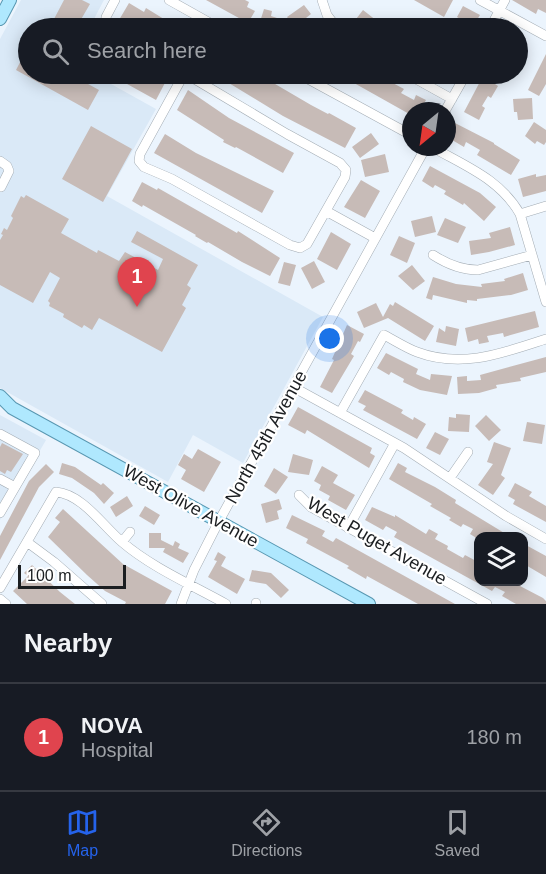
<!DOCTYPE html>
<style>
body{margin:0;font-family:Arial,sans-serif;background:#242831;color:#f1f3f6}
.controls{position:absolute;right:18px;bottom:18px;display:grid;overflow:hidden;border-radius:12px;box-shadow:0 3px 15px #0003}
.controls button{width:54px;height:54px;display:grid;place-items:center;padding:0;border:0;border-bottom:2px solid #363941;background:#171b24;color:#f1f3f6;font:30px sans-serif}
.compass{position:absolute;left:402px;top:102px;width:54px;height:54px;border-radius:50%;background:#171b24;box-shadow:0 3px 15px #0003;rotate:209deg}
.scale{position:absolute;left:18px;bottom:15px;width:108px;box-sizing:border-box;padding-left:6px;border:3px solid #1b1e21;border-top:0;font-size:16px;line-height:21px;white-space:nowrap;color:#1b1e21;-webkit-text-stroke:4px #fff;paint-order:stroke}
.you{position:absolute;left:330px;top:339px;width:21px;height:21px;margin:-15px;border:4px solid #fff;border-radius:50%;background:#1a73e8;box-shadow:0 0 0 9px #1a73e833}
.badge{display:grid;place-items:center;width:39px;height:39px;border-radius:50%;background:#2563eb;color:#fff;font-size:20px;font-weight:700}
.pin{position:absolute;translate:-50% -50px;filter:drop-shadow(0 2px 3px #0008)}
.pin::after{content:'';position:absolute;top:32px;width:21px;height:18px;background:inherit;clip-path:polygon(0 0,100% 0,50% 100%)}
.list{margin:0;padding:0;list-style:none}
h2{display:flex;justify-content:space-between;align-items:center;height:78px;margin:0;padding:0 24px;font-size:26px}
h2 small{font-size:20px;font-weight:400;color:#9ea1a6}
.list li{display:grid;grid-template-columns:39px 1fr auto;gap:18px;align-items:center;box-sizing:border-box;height:108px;padding:0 24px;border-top:2px solid #363941}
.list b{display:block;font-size:22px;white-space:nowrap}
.list p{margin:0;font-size:20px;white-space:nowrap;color:#9ea1a6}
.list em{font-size:20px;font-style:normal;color:#9ea1a6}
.icon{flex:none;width:33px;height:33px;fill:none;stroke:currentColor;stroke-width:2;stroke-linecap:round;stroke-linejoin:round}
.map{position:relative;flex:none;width:546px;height:604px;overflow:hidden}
.search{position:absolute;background:#171b24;box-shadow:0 3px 15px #0003;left:18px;right:18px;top:18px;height:66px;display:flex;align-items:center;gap:15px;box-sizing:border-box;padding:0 21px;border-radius:33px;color:#9ea1a6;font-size:22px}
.sheet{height:186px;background:#171b24}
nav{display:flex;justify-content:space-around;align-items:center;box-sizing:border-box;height:84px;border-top:2px solid #363941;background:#171b24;font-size:16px;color:#9ea1a6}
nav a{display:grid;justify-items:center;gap:3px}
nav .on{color:#2563eb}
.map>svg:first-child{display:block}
.built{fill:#dae9f7}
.building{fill:#c7bbb7}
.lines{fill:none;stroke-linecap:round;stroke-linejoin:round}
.minor-casing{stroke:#a3acb4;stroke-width:10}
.major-casing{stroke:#5897b1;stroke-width:14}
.minor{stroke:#fff;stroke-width:9}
.major{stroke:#afe8fe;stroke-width:12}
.labels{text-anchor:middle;stroke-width:4.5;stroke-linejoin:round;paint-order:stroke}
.street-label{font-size:18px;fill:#1b1e21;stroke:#fff}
</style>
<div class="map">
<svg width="546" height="604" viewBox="0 0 546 604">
<rect width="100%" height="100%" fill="#ebf4fd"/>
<path class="built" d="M21 0H104L95 17 94 28H28V74H93L156 109 107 196 323 317 243 463 193 435 168 482 0 388V39Z
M0 415 46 440 0 520Z"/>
<path class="building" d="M64 0H82L90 4 76 28H70L54 19Z
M206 0H245L249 2 247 7 255 11 248 23Z
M414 0H453L444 17Z
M512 0H546V13L538 9 536 14Z
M129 3 144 12 146 8 172 24 170 28H135L119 20Z
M304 5 311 14 306 18 313 28H295L287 17Z
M463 6 480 15 472 28H462L457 25 460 19 457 17Z
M264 9 272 11 271 16 280 19 278 28H258Z
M363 10 386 28H360L353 23Z
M28 47V74H70L99 90 88 110 16 70Z
M546 54V84L539 96 528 90Z
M109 74H158L167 79 156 100Z
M214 74H258L311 105 328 114 329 113 356 128 345 148 283 116Z
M338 74H365L371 77 373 74H376L404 89 401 93 414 100 416 95 426 100 423 105 434 111H411V115Z
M484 74H501L495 84 498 86 491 98 488 96 482 106 485 108 479 120 464 112Z
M188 90 229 118 294 153 283 173 236 147 235 148 223 142 224 140 177 110Z
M532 98 533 119 518 120 517 112H514L513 99Z
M453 122 494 143V144L520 160 511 175 477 155 480 150 466 142 464 147 447 137V133Z
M534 122 546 130V142L544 145 537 141 535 144 525 136Z
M91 126 132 149 103 202 62 179Z
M371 133 379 144 360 158 352 147Z
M165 134 196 153 274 191 262 213 154 153Z
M385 154 389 172 365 177 361 160Z
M430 166 480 193 496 207 484 221 464 203 463 205 444 194 446 191 435 185 433 188 422 181Z
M536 174V177L546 175V191L523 197 518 179Z
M361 180 380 191 365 218 344 207Z
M142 182 157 190 158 188 237 233 238 231 280 258 270 276 242 262 208 242 207 243 195 236 196 235 143 205 142 207 132 201Z
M26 195 69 219 61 233 97 253 98 250 119 261 125 252 158 270 163 259 131 242 137 231 198 265 187 285 191 288 182 305 186 308 162 352 99 318 92 330 84 325 82 328 63 317 64 314 49 306 50 303 48 301 60 278 50 272 33 303 0 285V240L3 235 1 234 4 228 7 230 13 218 11 216 21 196 24 198Z
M432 216 436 232 415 237 411 221Z
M445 218 466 227 458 243 437 235Z
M510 227 515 245 489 252 471 255 469 241 491 238 489 233Z
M331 232 351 244 337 270 317 259Z
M399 236 415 243 407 263 390 255Z
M314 261 325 282 312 289 301 268Z
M284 262 296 265 290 286 278 283Z
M412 265 425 281 413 290 398 276Z
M523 273 528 290 511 295 477 299V301L467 300V303L433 295 432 300 426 298 433 277 456 284 482 287 481 284 505 281 504 279Z
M395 302 434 326 425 341 388 318 364 328 357 312 376 303 383 317 390 304 393 306Z
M535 311 539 327 504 337 503 333 487 336 489 342 479 344 478 339 468 342 465 328Z
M347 325 364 334 360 342 358 341 351 354 354 356 332 393 320 387 334 360 332 359Z
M446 326 459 329 456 346 436 342 439 328 445 332Z
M386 353 418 369 416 374 430 380 431 374 452 376 447 395 420 390 403 382 404 379 391 372 389 375 377 368Z
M546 357V372L520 378 521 381 496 385 497 388 479 393 458 394 457 377 467 376V381L481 380 480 375Z
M365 390 403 410 401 413 413 420 414 417 426 424 417 439 363 410 366 406 358 402Z
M298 407 372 448 370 453 375 456 369 468 307 430 305 434 288 425Z
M456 414 470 415 469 432 448 431 449 417 456 418Z
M486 415 501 430 489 441 475 426Z
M527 422 545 425 542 444 523 441Z
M435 432 449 439 440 455 426 448Z
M494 442 511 448 501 475 505 478 493 495 478 485 493 464 487 462Z
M2 443 23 454 11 472 7 470 5 474 0 471V447Z
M198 449 221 462 204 492 181 479 186 470 178 465 184 454 192 459Z
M293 454 313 460 309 475 288 472Z
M62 463 75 467 101 485 103 483 114 493 104 504 94 493 72 478 59 474Z
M398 463 407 468 405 472 435 487 456 500 455 503 511 537H478V539L470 534 473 529 463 524 461 527 449 520 451 518 430 506 432 504 389 479Z
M46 464 54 472 39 487 0 560V536L29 481Z
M322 466 338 475 333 483 355 495 346 510 328 500 330 496 319 490 321 485 314 481Z
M274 468 288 477 276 494 264 486Z
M515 483 532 492 529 496 546 506V522L513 504 515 500 508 496Z
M127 496 133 506 116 517 110 507Z
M279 499 282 509 277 511 279 519 266 523 261 504Z
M145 506 160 515 154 525 139 516Z
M372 507 395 517V515L426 534 429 529 438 534 435 539 448 546 447 549 463 558 465 555 478 562V582H522L520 586 543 598 546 601V604H516L502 596 505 592 495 587 492 591 394 537 397 532 386 526 383 530 365 520Z
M63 509 123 564 172 591 165 604H125L126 602 105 591 87 575 48 537 60 522 55 518Z
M292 515 325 531 322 536 333 542 336 538 455 604H418L367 576 366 579 347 568 349 566 306 543 308 539 286 528Z
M149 533H161V540L173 546 175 541 180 544 178 548 189 553 183 563 163 552 165 548H149Z
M524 544 546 556V577L524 564Z
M218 552 226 557 221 566 245 579 237 594 208 577 217 561 214 560Z
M32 565 60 592 75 604H27L13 591 28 576 24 573Z
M252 570 271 573 289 590 281 598 266 584 249 581Z"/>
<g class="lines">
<defs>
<path id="minor" d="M169 0 219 28
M322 0 327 15 337 28
M480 0 546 36
M108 28 105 26 106 17 115 0
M490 28 505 0
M184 74 140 154 139 161 144 167 172 179 290 245 300 248 307 244 345 177 346 170 340 163 287 134 186 74
M299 74 411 135
M407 74 452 99
M445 111 466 74
M432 147C465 166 500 179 520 214L546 302
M0 161 7 166 9 171 1 187
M326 211 375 238
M520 214 546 206
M433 255C447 264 461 270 478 270L532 255
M293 387 404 448 506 516 546 539
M340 413 384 335C394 340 406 348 417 352 462 369 503 353 546 339
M0 434 35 453 0 513
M450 478 468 452
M0 479 15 487
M299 495 311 507 487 604
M348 528 395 443
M27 542 54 562 102 604
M122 542 130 532
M0 588 56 492C82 494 103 526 122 542 151 567 192 585 226 604
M0 599 6 604
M181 604 194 570 219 521 426 147
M256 604V603"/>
<path id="major" d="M0 19 10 0
M0 396 12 408 369 604"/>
</defs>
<use href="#minor" class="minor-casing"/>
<use href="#major" class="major-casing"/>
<use href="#minor" class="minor"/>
<use href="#major" class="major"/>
</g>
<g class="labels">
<g class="street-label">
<text transform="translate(266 437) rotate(-61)" y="6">North 45th Avenue</text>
<text transform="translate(191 506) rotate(29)" y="6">West Olive Avenue</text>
<text transform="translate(377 541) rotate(30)" y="6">West Puget Avenue</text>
</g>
</g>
</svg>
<div class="controls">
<button><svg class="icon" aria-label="layers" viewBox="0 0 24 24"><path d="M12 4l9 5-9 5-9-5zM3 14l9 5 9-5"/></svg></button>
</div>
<svg class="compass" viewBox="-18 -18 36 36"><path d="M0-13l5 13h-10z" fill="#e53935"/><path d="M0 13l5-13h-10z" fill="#9ea1a6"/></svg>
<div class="scale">100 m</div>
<div class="you"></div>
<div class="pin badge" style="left:137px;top:307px;background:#e0444e">1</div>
<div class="search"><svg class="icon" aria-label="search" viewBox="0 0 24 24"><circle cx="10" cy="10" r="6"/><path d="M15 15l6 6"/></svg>Search here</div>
</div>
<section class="sheet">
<h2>Nearby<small></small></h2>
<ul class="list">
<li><span class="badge" style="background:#e0444e">1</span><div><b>NOVA</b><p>Hospital</p></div><em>180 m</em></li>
</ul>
</section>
<nav>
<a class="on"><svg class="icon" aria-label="map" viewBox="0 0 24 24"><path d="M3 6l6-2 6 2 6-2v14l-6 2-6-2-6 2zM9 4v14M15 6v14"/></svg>Map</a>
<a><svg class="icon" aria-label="directions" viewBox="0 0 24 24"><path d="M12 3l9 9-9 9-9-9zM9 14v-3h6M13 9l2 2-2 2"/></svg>Directions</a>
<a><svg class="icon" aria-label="saved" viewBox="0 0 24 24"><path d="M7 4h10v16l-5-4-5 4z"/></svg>Saved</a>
</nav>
